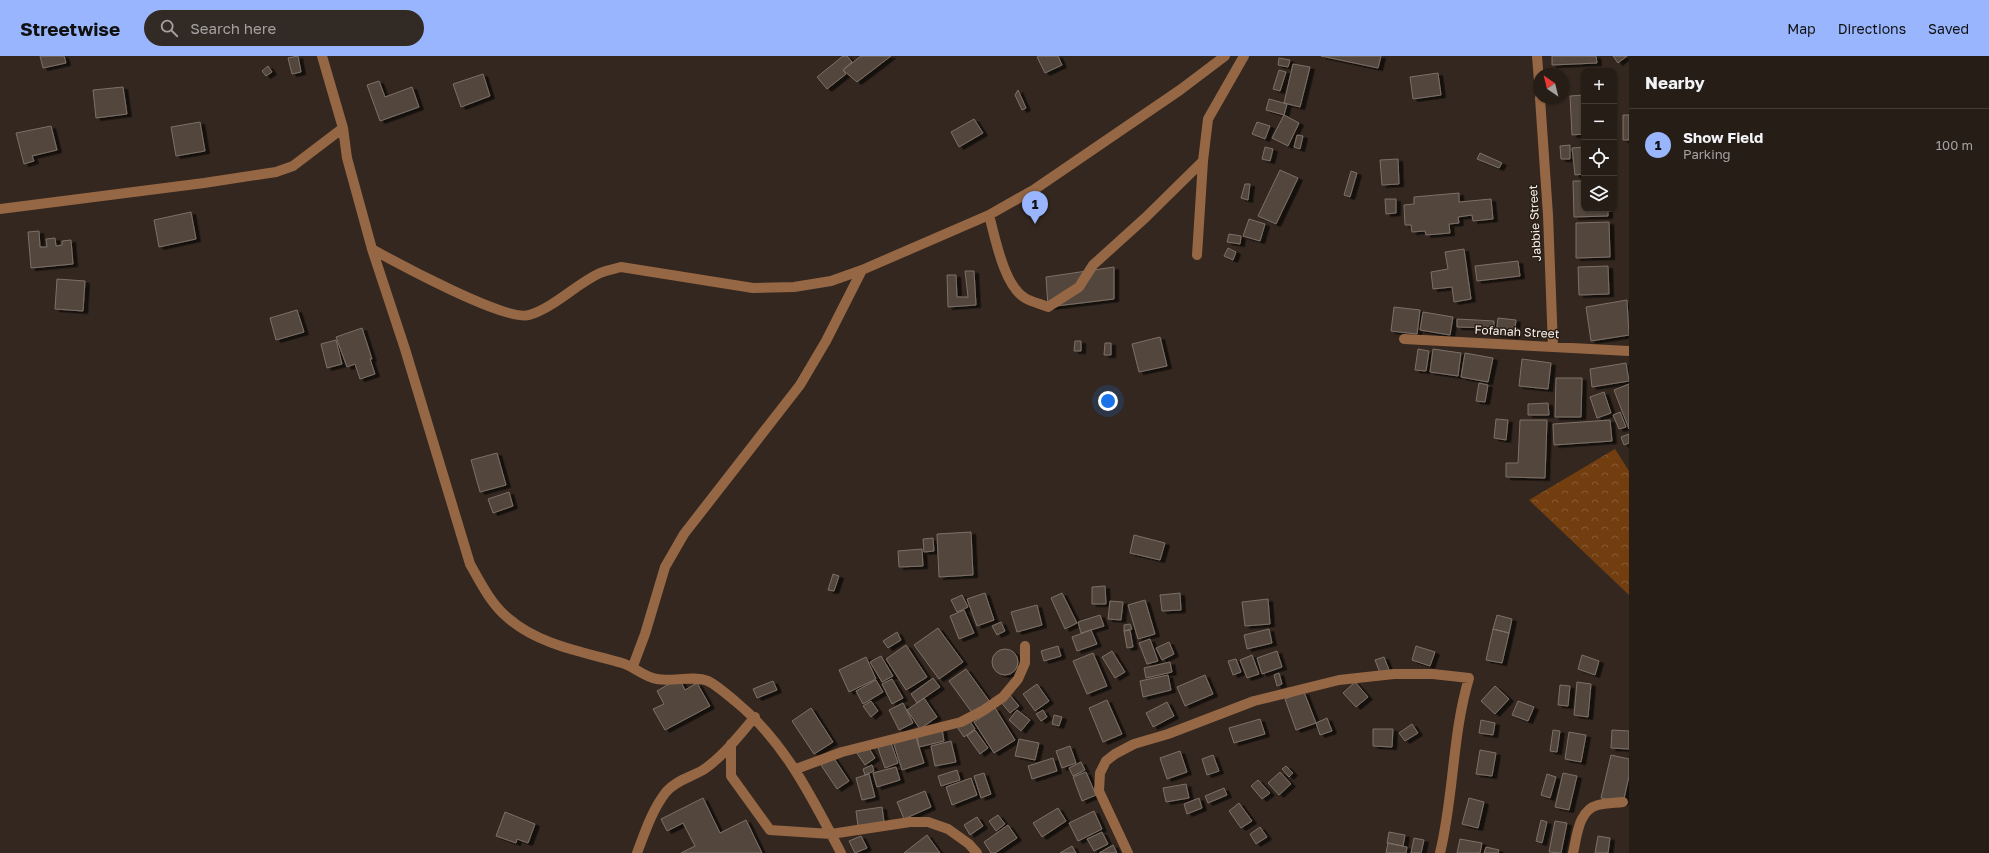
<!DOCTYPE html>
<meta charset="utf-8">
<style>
body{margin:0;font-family:"Golos Text",sans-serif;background:#322a24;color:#f1f3f6}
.controls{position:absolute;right:12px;top:12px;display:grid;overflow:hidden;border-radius:8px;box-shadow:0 1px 3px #0004}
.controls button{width:36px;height:36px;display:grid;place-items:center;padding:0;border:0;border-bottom:1px solid #423b36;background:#261d17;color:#f1f3f6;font:20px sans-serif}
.compass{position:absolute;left:1533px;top:12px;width:36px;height:36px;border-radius:50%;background:#261d17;box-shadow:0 1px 3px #0004;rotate:325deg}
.you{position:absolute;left:1108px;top:345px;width:14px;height:14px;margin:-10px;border:3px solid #fff;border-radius:50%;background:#1a73e8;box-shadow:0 0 0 6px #1a73e833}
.badge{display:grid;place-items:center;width:26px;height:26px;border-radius:50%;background:#98b5fd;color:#111;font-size:13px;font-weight:700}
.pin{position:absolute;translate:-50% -33px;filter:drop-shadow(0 1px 2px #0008)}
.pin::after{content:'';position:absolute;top:21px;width:14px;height:12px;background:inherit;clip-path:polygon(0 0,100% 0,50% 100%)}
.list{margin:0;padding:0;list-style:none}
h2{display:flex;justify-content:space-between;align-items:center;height:52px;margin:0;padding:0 16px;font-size:17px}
h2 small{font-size:13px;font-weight:400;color:#a4a2a1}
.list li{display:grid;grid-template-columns:26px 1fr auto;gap:12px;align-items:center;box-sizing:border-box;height:72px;padding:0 16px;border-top:1px solid #423b36}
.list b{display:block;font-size:15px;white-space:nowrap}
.list p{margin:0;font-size:13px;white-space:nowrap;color:#a4a2a1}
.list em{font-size:13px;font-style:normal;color:#a4a2a1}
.icon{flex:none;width:22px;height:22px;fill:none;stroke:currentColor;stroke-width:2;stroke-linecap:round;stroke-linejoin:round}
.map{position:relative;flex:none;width:1629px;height:797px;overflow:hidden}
header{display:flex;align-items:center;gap:24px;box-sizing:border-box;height:56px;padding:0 20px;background:#98b5fd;color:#111}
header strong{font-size:19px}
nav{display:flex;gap:22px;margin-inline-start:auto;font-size:14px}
.search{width:280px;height:36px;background:#322a24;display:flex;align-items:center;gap:10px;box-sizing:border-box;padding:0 14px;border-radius:22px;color:#a4a2a1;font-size:15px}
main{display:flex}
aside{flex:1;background:#261d17}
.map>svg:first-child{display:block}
.forest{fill:url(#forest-crowns)}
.building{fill:#53463e;stroke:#7d7067;filter:url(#shadow)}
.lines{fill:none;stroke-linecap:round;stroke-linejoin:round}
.minor{stroke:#966744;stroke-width:10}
.labels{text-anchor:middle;stroke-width:3;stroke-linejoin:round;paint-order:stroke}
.street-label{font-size:12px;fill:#f8f0eb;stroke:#291e16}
</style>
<header>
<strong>Streetwise</strong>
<div class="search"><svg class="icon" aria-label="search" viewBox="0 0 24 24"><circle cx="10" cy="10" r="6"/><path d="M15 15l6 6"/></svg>Search here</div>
<nav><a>Map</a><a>Directions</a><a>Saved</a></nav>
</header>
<main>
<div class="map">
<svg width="1629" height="797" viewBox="0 0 1629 797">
<defs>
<pattern id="forest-crowns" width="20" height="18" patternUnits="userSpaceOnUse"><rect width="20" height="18" fill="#723e0f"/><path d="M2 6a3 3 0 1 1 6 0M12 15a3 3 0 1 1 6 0" fill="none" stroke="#875a32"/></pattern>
<filter id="shadow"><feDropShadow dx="4.5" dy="2.5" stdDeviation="0" flood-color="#0009"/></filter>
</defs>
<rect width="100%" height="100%" fill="#33271f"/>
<path class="forest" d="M1615 393 1629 415V539L1529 444Z"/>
<path class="building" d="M40 0H64L66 7 43 12Z
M298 0 301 16 292 18 288 2Z
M843 0H847L852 6 843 14 846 18 827 33 817 21Z
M861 0H891L857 26 843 14Z
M1039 0H1058L1062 9 1045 17 1037 1Z
M1321 0H1381L1378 12Z
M1552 0H1596L1597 7 1552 9Z
M1613 0H1627L1618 7Z
M1279 2 1290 4 1288 11 1278 9Z
M1293 8 1310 11 1300 51 1284 47Z
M268 10 272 16 266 20 262 15Z
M1279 14 1286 16 1280 35 1273 33Z
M1438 17 1441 39 1413 43 1410 21Z
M483 18 490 40 461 51 453 28Z
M379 25 385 41 412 31 419 51 380 65 367 29Z
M123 31 127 58 96 62 93 34Z
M1018 34 1026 52 1022 54 1015 39Z
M1584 39V78L1572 79 1570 40Z
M1269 43 1287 48 1284 59 1266 54Z
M1284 59 1299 67 1288 90 1272 82Z
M1623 59H1629V84H1623Z
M974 63 983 77 959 91 951 76Z
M200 66 205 95 176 100 171 71Z
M1257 66 1270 70 1265 83 1252 78Z
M51 70 57 94 32 100 34 105 24 108 16 77Z
M1297 79 1303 80 1300 93 1294 91Z
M1570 89V103H1561L1560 90Z
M1265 91 1273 93 1270 105 1262 103Z
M1584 91V118L1575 119 1572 92Z
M1480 97 1502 107 1499 112 1477 103Z
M1398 103 1399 128 1382 129 1380 104Z
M1280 114 1298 122 1276 168 1258 160Z
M1351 115 1357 117 1350 141 1344 139Z
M1573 125H1584V153H1608V160L1574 161Z
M1245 128H1250L1248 144 1241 142Z
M1459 137V146L1491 143 1493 163 1473 165 1472 159 1458 161 1459 167 1449 168 1450 177 1426 179 1425 175 1412 176 1411 169H1405L1404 149 1414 148V141Z
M1385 143H1396V157L1386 158Z
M191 156 196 183 159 191 154 164Z
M1249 163 1265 168 1260 185 1243 180Z
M1609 166 1610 201 1576 202V167Z
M39 175 40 191H47L46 183 55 182 56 190 62 189V185L71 184 73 208 31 212 28 176Z
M1229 178 1241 180 1240 188 1227 186Z
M1228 192 1236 196 1233 204 1224 200Z
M1464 193 1471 243 1454 246 1452 231 1433 233 1431 216 1448 213 1445 196Z
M1518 205 1520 220 1477 225 1475 210Z
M1608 210 1609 238 1579 239 1578 211Z
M1114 211V243L1048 251 1046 221Z
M965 215H974L976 249 948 251 947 219H956L957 241H968Z
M57 223 85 225 83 255 55 253Z
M1627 244 1629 279 1591 285 1586 251Z
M1394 251 1420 254 1417 278 1391 275Z
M297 254 304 276 276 284 270 262Z
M1423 256 1453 261 1450 279 1420 274Z
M1498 262 1516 264 1514 280 1496 278Z
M1457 263 1494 265V272L1457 271Z
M362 272 372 303H370L375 318 360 323 355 308 347 311 336 281Z
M1160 281 1167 310 1139 316 1132 288Z
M336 284 342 308 327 312 321 288Z
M1075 285H1081V295H1074Z
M1105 287H1111V299H1104Z
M1418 293 1429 295 1426 315 1415 314Z
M1433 293 1461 297 1458 320 1430 316Z
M1465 297 1493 302 1488 326 1461 321Z
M1522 303 1551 307 1548 333 1519 330Z
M1626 307 1629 325 1592 331 1590 313Z
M1556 322H1582L1581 361H1555Z
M1479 327 1488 329 1485 346 1476 345Z
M1629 328V373L1614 334Z
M1604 336 1611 357 1597 362 1590 341Z
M1548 347 1549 359H1528V348Z
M1620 356 1626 371 1619 373 1613 359Z
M1496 363 1508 364 1506 384 1494 382Z
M1520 364H1547L1545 422 1506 421V407H1518Z
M1610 364 1612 385 1554 389 1553 368Z
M1629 378V387L1624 389 1621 381Z
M497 397 506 429 480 436 471 404Z
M509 436 513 450 493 457 488 443Z
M971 476 973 519 939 521 937 478Z
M1134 479 1165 487 1160 504 1130 497Z
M933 482 934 495 924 496 923 483Z
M922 493 923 510 899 511 898 495Z
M833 518 839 520 834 535 828 534Z
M1105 530 1106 548H1092V531Z
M985 537 994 564 977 570 967 543Z
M1062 537 1077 567 1065 573 1051 542Z
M1180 537 1181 554 1162 555 1160 539Z
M962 539 968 551 957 556 951 544Z
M1268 543 1270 568 1245 570 1242 546Z
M1145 544 1155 578 1138 583 1128 549Z
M1110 545 1123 546 1121 564 1108 563Z
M1037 549 1042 569 1017 576 1011 556Z
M964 554 974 577 959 583 950 560Z
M1100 559 1104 570 1081 577 1078 566Z
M1497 559 1512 563 1509 577 1493 573Z
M1001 566 1005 575 997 579 992 570Z
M1130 568 1132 573 1124 575V569Z
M938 572 963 606 939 623 914 589Z
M1269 573 1272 587 1247 593 1244 579Z
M1493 573 1509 577 1502 607 1486 604Z
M1091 574 1097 588 1077 595 1072 581Z
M1130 574 1133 591 1127 592 1124 575Z
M897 576 901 584 888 592 883 585Z
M1150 583 1158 605 1147 608 1139 587Z
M1169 586 1174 598 1162 604 1156 592Z
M906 589 927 621 906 634 886 603Z
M1058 590 1061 600 1044 605 1041 595Z
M1416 590 1435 596 1430 610 1412 604Z
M992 606a13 13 0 1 1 26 0a13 13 0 1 1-26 0Z
M1112 595 1125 616 1115 622 1102 601Z
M1277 595 1282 611 1262 618 1257 602Z
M1093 597 1107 630 1087 638 1073 605Z
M1252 599 1259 618 1247 622 1240 604Z
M1582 599 1599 605 1595 619 1578 613Z
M881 600 893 620 882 626 870 606Z
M866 601 876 623 849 636 839 614Z
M1384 601 1389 614 1380 617 1375 604Z
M1236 603 1241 616 1233 619 1228 605Z
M1170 606 1172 616 1146 622 1144 612Z
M966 613 990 646 973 658 949 625Z
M1279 617 1282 628 1277 630 1274 619Z
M1168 619 1171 634 1143 641 1140 625Z
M1205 619 1213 638 1185 650 1177 631Z
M679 622 685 634 697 627 710 650 665 674 653 653 664 648 657 635Z
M933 622 940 631 917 647 911 638Z
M892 623 903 642 892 648 882 628Z
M876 624 883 636 863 648 856 635Z
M773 625 777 634 757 642 753 633Z
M1355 626 1368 641 1356 651 1343 637Z
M1577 626 1591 628 1588 661 1574 659Z
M1037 628 1049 645 1035 655 1023 638Z
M1560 629 1570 630 1568 650 1558 649Z
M1495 630 1509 643 1495 658 1481 645Z
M1304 636 1316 667 1296 674 1285 643Z
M1009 638 1019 650 1010 657 1000 645Z
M924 642 937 661 920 673 907 654Z
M1107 644 1122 678 1103 686 1089 652Z
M871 645 878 655 871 661 863 650Z
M1518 645 1534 651 1528 665 1512 659Z
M1167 646 1174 660 1153 671 1146 657Z
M903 647 913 667 899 674 889 654Z
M811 652 833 686 814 698 792 665Z
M995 652 1015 684 994 697 974 666Z
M1017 654 1030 664 1021 675 1009 664Z
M1043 654 1047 661 1041 665 1036 658Z
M1054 659 1062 661 1059 670 1052 668Z
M1327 662 1332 675 1320 679 1316 667Z
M1260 663 1265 678 1234 687 1229 672Z
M969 664 975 673 964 681 957 671Z
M1481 664 1495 667 1493 679 1479 677Z
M1412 668 1418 677 1405 685 1399 677Z
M942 673 944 685 919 691 917 680Z
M1373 673H1393L1392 691 1373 690Z
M975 674 988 692 980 698 967 680Z
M1553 674 1560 675 1557 696 1550 695Z
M1612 674 1629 675V693L1611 692Z
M1569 676 1586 679 1581 706 1565 703Z
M915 678 924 707 902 714 893 685Z
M1019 683 1039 687 1035 704 1015 700Z
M890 684 898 707 885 712 877 689Z
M951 685 956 706 935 710 931 690Z
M867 689 875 702 865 709 856 696Z
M1070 690 1076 707 1062 712 1056 695Z
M1480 694 1496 697 1492 720 1476 718Z
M1180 695 1187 716 1167 723 1160 702Z
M1213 699 1219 715 1207 719 1202 703Z
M1611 699 1629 703V720L1623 747 1601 742Z
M833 701 849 725 837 733 821 709Z
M1053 702 1057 715 1032 723 1028 710Z
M1081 706 1085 714 1073 720 1069 712Z
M872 709 874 715 865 719 863 713Z
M1286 710 1293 717 1289 721 1282 713Z
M896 711 900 724 877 731 873 717Z
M957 714 960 724 941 730 938 720Z
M1086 716 1096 739 1082 745 1073 721Z
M1280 716 1291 728 1279 739 1268 727Z
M984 717 991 738 981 742 974 720Z
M1563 717 1577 720 1569 754 1555 751Z
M869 718 875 741 862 744 856 722Z
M1547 718 1556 721 1550 742 1541 739Z
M971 722 977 739 952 749 946 731Z
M1258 724 1270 737 1262 743 1251 730Z
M1186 728 1189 742 1166 746 1163 732Z
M1224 732 1227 739 1208 747 1205 740Z
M925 735 931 751 904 763 897 746Z
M703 742 720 777 746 764 762 797H681L695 790 683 767 667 775 661 763Z
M1199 742 1202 752 1187 758 1184 748Z
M1469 742 1484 746 1478 772 1462 768Z
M1239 747 1252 765 1241 772 1229 755Z
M882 751 884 766 858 770 856 755Z
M1058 752 1066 765 1042 781 1033 767Z
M1094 755 1102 773 1078 785 1069 767Z
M505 756 535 768 528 787 517 783 516 787 496 780Z
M998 759 1005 768 996 775 989 765Z
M977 761 983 770 970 779 964 769Z
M1541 764 1547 766 1542 787 1536 785Z
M1555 765 1567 767 1561 797 1549 796Z
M1008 769 1017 782 995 797H991L984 786Z
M1260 771 1267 781 1256 788 1250 778Z
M1102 776 1108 788 1094 795 1087 783Z
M1389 776 1405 779 1403 790 1387 787Z
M927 779 940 797H904Z
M861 780 867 792 855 797 849 785Z
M1598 780 1610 782 1608 797H1595Z
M1414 782 1424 784 1421 797H1411Z
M1460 783 1482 787 1480 797H1457Z
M1388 787 1407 791 1406 797H1386Z
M1113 789 1117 797H1099Z
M1072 790 1076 797H1060Z
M1486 791 1499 794 1498 797H1484Z"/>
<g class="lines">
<path class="minor" d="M322 0 343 72 347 102 372 193 405 293 470 508C480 526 491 548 508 562 539 589 583 596 622 607 635 611 644 621 657 623 673 626 693 619 708 625 718 630 726 638 735 645 785 686 811 740 841 797
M1537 0 1539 25
M1540 42 1548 159 1553 291
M0 153 204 127 276 116 293 110 343 72
M989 159C995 181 1004 230 1025 242 1032 246 1041 248 1048 251L1079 231 1093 209 1145 162 1203 105 1208 63 1244 0
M372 193C397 207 506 266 529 259 555 251 576 228 600 217 607 214 614 213 621 211L753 232 794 231 831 225 862 214 989 159 1035 133 1180 34 1225 0
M1197 199 1203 105
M1404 283 1629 295
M633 610 645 578 665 511 684 478 800 329 826 285 862 214
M731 688V720L770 774 831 778 910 766H928L948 773 969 788 977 797
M796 713 842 696 961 666 984 654 1003 641 1018 623 1025 607V590
M637 797C645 776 652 754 666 736 675 725 691 721 703 714 723 701 739 679 755 661
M1128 797 1099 735 1100 717 1106 705 1115 698 1134 688 1168 678 1254 645 1339 624 1394 618H1433L1469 622C1452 679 1454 740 1440 797
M1573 797C1577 781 1578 754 1598 749 1606 747 1615 747 1623 746"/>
</g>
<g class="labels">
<g class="street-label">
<text transform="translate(1535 167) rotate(-93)" y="4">Jabbie Street</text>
<text transform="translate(1517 276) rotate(3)" y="4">Fofanah Street</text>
</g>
</g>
</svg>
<div class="controls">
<button>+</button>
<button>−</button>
<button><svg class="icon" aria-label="locate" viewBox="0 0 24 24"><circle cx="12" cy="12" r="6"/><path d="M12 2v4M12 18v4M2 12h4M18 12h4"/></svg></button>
<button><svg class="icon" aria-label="layers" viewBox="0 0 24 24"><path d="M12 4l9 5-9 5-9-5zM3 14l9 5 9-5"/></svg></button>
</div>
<svg class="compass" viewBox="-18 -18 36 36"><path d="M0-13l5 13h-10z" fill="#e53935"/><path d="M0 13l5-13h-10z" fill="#a4a2a1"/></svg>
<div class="you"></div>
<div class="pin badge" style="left:1035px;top:168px">1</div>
</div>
<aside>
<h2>Nearby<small></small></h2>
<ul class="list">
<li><span class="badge">1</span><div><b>Show Field</b><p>Parking</p></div><em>100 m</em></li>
</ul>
</aside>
</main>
